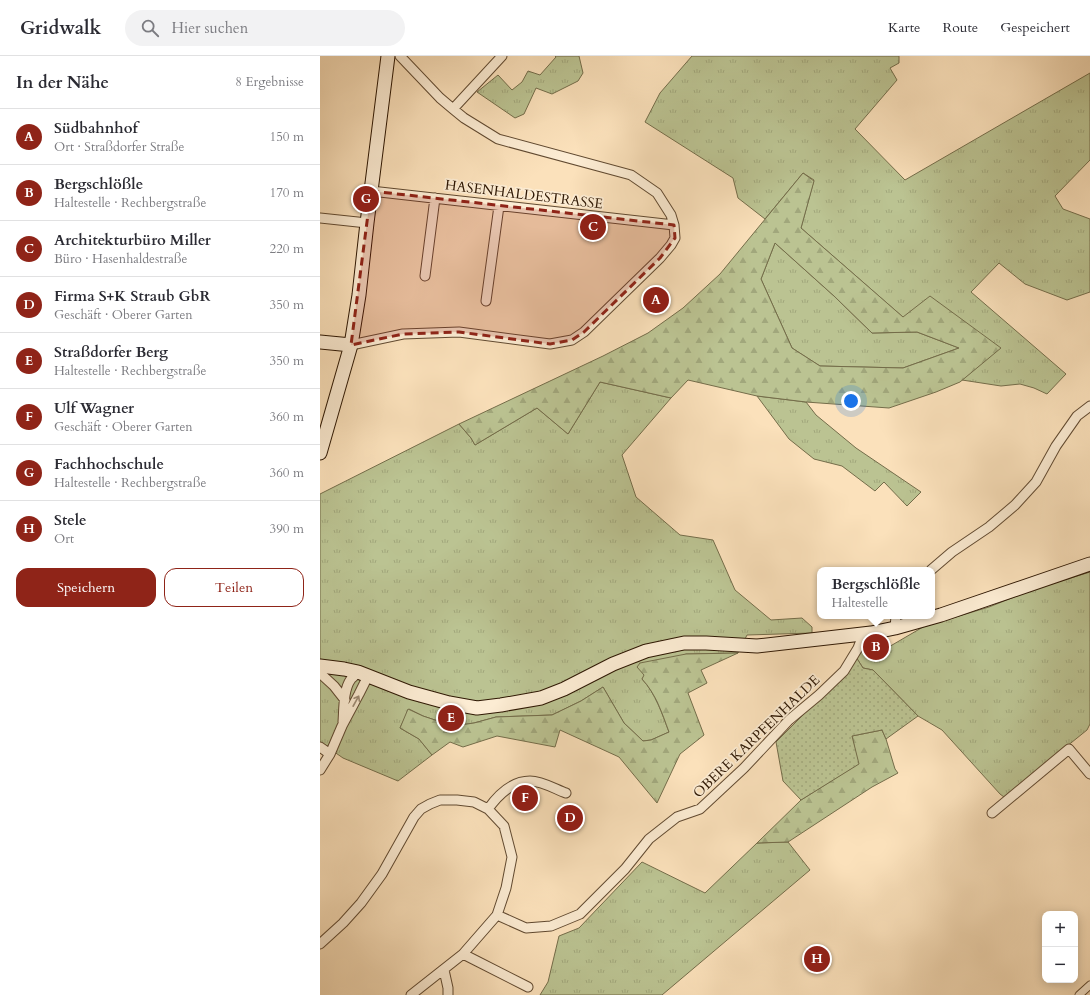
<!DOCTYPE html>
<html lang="de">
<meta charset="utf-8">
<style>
body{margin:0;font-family:Cardo,serif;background:#f2f2f3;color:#2b2b33}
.controls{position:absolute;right:12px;bottom:12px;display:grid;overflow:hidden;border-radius:8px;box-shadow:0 2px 10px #0003}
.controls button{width:36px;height:36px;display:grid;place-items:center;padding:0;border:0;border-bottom:1px solid #e1e1e2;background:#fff;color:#2b2b33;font:20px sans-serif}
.you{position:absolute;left:531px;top:345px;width:14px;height:14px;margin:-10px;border:3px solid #fff;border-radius:50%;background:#1a73e8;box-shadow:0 0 0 6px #1a73e833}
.badge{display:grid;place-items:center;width:26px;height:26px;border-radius:50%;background:#8f2418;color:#fff;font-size:13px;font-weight:700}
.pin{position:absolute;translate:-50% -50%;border:2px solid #fff;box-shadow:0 1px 4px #0006}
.popup{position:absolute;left:497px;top:511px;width:118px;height:52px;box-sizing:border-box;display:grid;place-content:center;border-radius:8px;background:#fff;filter:drop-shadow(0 1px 3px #0005);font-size:13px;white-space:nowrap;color:#7c7c81}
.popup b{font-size:15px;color:#2b2b33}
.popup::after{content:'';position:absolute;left:50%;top:100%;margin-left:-8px;border:8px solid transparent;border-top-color:#fff}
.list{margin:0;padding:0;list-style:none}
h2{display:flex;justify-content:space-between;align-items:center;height:52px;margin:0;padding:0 16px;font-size:17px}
h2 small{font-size:13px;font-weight:400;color:#7c7c81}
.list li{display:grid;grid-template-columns:26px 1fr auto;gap:12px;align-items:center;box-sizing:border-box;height:56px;padding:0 16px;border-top:1px solid #e1e1e2}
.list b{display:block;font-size:15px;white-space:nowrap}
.list p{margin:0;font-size:13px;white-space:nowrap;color:#7c7c81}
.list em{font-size:13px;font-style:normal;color:#7c7c81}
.actions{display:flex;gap:8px;padding:12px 16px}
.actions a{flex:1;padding:9px 0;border:1px solid #8f2418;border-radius:12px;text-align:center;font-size:14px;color:#8f2418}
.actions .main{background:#8f2418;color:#fff}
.icon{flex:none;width:22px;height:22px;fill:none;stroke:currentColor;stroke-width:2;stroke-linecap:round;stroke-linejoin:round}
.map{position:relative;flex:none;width:770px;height:939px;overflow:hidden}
header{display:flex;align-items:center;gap:24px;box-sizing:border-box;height:56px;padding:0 20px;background:#fff;border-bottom:1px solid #e1e1e2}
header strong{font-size:19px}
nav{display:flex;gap:22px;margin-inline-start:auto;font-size:14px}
.search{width:280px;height:36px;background:#f2f2f3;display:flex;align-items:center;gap:10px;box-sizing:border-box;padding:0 14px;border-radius:22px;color:#7c7c81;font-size:15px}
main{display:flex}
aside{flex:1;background:#fff}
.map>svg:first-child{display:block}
.grass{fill:url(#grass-tufts);stroke:#746d4a}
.forest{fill:url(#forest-firs);stroke:#746d4a;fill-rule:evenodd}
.garden{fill:url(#garden-dots);stroke:#746d4a}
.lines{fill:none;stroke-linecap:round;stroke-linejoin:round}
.pedestrian-casing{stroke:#614a31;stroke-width:9}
.minor-casing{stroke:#614a31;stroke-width:11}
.secondary-casing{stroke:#2e1703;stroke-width:15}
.pedestrian{stroke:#fcecd3;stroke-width:7}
.minor{stroke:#fcecd3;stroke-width:9}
.secondary{stroke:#fcecd3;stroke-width:13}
.oneway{stroke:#9f8c75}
.marked{fill:#8f2418;fill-opacity:0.2;stroke:#8f2418;stroke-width:3;stroke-dasharray:8 5;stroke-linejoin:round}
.labels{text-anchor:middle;stroke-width:3.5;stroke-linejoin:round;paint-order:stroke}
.street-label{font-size:14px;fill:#2e1703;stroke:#fcecd3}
</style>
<header>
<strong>Gridwalk</strong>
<div class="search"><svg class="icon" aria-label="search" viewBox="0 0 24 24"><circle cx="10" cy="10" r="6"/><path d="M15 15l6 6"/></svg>Hier suchen</div>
<nav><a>Karte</a><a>Route</a><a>Gespeichert</a></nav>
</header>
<main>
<aside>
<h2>In der Nähe<small>8 Ergebnisse</small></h2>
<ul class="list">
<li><span class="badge">A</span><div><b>Südbahnhof</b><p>Ort · Straßdorfer Straße</p></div><em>150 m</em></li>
<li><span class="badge">B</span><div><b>Bergschlößle</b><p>Haltestelle · Rechbergstraße</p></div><em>170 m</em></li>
<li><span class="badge">C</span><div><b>Architekturbüro Miller</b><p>Büro · Hasenhaldestraße</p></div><em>220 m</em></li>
<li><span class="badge">D</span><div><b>Firma S+K Straub GbR</b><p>Geschäft · Oberer Garten</p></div><em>350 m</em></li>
<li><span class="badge">E</span><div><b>Straßdorfer Berg</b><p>Haltestelle · Rechbergstraße</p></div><em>350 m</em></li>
<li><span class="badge">F</span><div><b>Ulf Wagner</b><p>Geschäft · Oberer Garten</p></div><em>360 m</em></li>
<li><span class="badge">G</span><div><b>Fachhochschule</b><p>Haltestelle · Rechbergstraße</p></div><em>360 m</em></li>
<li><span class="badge">H</span><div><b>Stele</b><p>Ort</p></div><em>390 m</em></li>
</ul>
<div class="actions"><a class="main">Speichern</a><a>Teilen</a></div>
</aside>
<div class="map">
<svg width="770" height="939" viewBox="0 0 770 939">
<defs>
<pattern id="grass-tufts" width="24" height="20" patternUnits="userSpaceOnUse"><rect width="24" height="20" fill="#bbc392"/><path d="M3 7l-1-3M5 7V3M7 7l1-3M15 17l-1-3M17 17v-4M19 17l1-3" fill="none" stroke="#a1a77c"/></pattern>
<pattern id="forest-firs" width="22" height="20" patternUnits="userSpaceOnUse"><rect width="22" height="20" fill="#bbc392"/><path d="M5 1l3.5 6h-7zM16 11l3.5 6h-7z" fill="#a1a77c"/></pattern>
<pattern id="garden-dots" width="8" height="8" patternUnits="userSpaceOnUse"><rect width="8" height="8" fill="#bbc392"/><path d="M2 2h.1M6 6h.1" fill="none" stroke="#a1a77c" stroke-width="1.8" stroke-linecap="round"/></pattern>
</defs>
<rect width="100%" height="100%" fill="#fbe1bb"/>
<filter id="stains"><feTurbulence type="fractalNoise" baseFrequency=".005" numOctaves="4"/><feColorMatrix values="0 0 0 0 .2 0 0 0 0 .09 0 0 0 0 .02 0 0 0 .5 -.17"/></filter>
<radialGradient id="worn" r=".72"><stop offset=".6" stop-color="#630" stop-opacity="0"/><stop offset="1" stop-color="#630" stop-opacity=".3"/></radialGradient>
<path class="grass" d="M235 0H259L263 17 258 25 232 38 216 32 204 58 195 62 157 36 178 19 192 34 202 26 208 15 220 19 236 1Z
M372 0H579V7L570 12 577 24 535 73 585 124 770 17V104L735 140 743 153 770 163V236L747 244 705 228 679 207 651 236 746 318 727 338 714 332 700 328 681 330 642 324 680 292 584 262 481 172 494 124 483 117 445 163 418 142 413 122 325 66 340 37Z
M455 187 514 240 552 277 597 276 639 292 583 312 500 310 472 292 441 223Z
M280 326 351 342 302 399 316 441 360 479 393 484 415 534 451 564 482 562 492 571V577L427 579 418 597 366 598 324 620 322 623C336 638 342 658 349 676L331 684 323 685 304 667 283 631 261 645 232 659 176 661 154 667 133 670 103 660 89 653 80 672 99 683 112 699 78 725 23 702 0 686V438L139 368 151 382 155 389 217 352 248 378Z
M437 340 486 346 496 359 536 392 601 436 587 450 564 426 555 435 522 410 494 403 469 383Z
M770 516V668L767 674 684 741 680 738 622 674 598 660 553 614 543 612 536 601 542 593 553 596 567 592 603 571 669 551 712 534Z
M468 786 490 814 342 939H220L228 926 239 880 259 872 322 806 385 837 437 787Z"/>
<path class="forest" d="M483 117 494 125 481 172 583 261 610 240 681 292 640 326 616 336 569 352 486 346 437 340 368 324 351 342 280 326 248 378 217 352 155 389 151 382 139 368 283 300 328 277 363 252 400 218ZM455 187 514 240 552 277 597 276 639 292 583 312 500 310 472 292 441 223Z
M418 597 381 614 387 627 368 637 384 679 360 698 337 747 299 701 240 674 235 691 177 680 143 691 130 686 112 699 99 683 80 672 88 653 103 660 133 670 154 667 176 661 232 659 261 645 283 631 304 667 323 685 331 684 349 676C342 657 336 638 322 623L324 619 317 611 320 607 366 598Z
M562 674 566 683 575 713 578 717 552 731 468 786 437 787 481 744 538 708 532 680Z"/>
<path class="garden" d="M536 601 543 612 553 614 598 660 566 683 562 674 532 680 539 708 481 744 463 725 456 686 501 641Z"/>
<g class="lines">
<defs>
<path id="pedestrian" d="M759 939 770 929"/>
<path id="minor" d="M133 53 182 0
M51 135 354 169
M0 162 47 167
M105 220 115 142
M166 245 179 150
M31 289 83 278 139 276 230 288 252 284 264 276 340 202 351 189 355 182 354 169 351 159 337 137 311 119 178 83 144 62 133 53 120 42 80 0
M611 514 632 496 669 471 695 449 716 426 736 390 757 360 770 350
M575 572 576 560
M0 617 14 630 25 644
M23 666C24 653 23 634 31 623 33 621 36 619 38 616
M0 691 10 698
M0 714 10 698 22 670 39 638 48 620
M168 753C178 739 192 725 210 725 222 725 235 733 246 737
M672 757 749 693 770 718
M177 859 206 872 231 870 260 858 305 813 329 783 357 761 380 753 424 712 469 664 499 639 524 615 538 592 543 579
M0 888 23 867 41 847 62 818 94 761 101 753 110 748 120 744H137L154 746 168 753 184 770 192 801 186 832 177 859 143 898 91 939
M143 898 208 931
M124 914 128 932V939"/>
<path id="secondary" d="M0 286 31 289
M0 397 31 289 39 239 47 167 68 0
M0 610 24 613 38 616 89 636 129 647 157 652 181 649 221 642 244 633 293 608 326 595 364 587H386L437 590 551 577 575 572 621 559 770 508"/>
</defs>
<use href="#pedestrian" class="pedestrian-casing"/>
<use href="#minor" class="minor-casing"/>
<use href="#secondary" class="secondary-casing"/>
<use href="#pedestrian" class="pedestrian"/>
<use href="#minor" class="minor"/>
<use href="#secondary" class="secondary"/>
</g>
<defs><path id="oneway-shaft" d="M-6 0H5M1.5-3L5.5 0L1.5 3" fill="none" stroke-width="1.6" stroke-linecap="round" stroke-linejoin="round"/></defs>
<use class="oneway" href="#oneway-shaft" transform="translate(36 645) rotate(-61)"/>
<path class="marked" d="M51 135 354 169 355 182 340 202 264 276 252 284 230 288 139 276 83 278 31 289Z"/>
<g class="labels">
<g class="street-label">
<text transform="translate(204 138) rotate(7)" y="5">HASENHALDESTRASSE</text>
<text transform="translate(436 680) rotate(-44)" y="5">OBERE KARPFENHALDE</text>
</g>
</g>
<rect width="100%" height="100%" filter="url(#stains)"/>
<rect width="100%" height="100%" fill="url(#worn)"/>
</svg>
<div class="controls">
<button>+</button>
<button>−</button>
</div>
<div class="you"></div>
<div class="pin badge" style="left:336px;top:244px">A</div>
<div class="pin badge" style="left:556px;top:591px">B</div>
<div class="popup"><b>Bergschlößle</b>Haltestelle</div>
<div class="pin badge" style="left:273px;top:171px">C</div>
<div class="pin badge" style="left:250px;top:762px">D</div>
<div class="pin badge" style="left:131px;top:662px">E</div>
<div class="pin badge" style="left:205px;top:742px">F</div>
<div class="pin badge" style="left:46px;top:143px">G</div>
<div class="pin badge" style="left:497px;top:903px">H</div>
</div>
</main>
